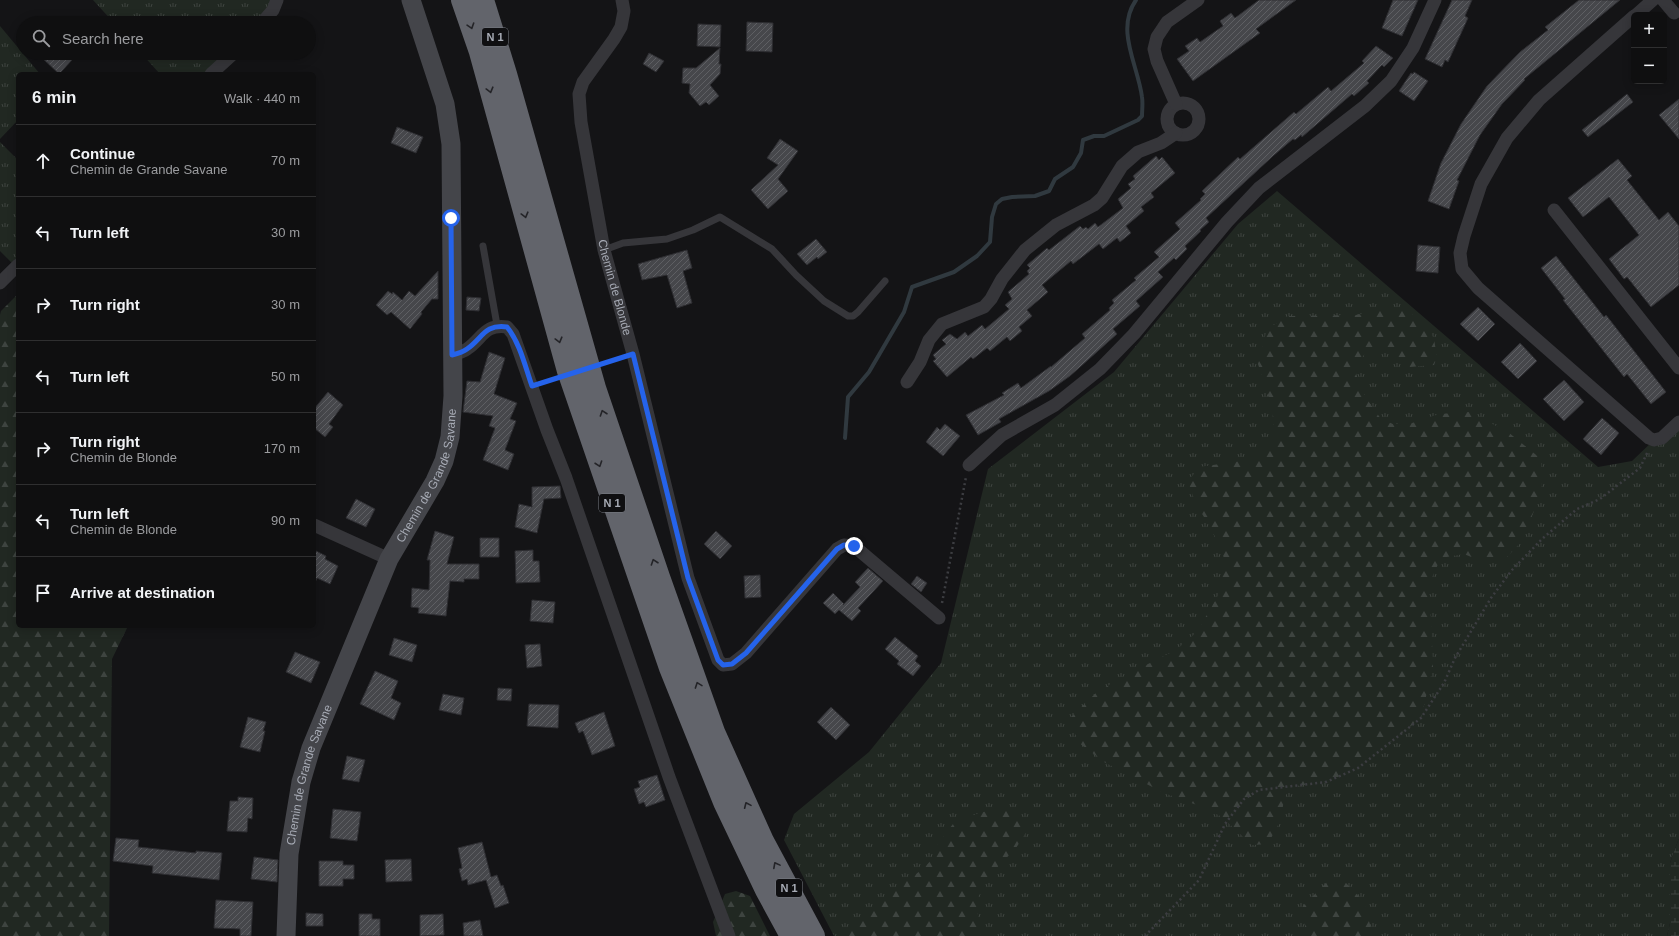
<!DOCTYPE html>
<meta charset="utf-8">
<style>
body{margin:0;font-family:Helvetica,sans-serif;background:#1d1d1e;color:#f1f3f6}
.controls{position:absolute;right:12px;top:12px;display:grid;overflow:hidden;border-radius:6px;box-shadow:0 2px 10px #0003}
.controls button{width:36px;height:36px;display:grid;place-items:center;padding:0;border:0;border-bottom:1px solid #2f2f30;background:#0f0f10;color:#f1f3f6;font:20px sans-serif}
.stop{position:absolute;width:12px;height:12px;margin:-9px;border:3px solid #2563eb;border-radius:50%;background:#fff}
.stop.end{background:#2563eb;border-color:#fff;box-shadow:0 1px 4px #0008}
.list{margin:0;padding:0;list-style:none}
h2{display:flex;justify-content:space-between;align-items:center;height:52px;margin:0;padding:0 16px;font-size:17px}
h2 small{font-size:13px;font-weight:400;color:#9b9c9f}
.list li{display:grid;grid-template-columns:26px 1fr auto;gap:12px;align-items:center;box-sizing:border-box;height:72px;padding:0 16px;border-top:1px solid #2f2f30}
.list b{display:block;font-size:15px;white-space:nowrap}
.list p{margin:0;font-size:13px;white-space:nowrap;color:#9b9c9f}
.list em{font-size:13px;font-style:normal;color:#9b9c9f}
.icon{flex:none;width:22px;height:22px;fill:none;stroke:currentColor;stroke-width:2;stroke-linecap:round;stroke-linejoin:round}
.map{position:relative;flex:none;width:1679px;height:936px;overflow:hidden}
.search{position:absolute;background:#0f0f10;box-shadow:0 2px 10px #0003;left:16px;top:16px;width:300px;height:44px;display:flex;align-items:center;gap:10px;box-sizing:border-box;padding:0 14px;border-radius:22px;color:#9b9c9f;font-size:15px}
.panel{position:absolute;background:#0f0f10;box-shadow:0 2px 10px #0003;left:16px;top:72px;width:300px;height:556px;border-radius:6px}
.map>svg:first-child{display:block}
.grass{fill:url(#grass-tufts)}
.forest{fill:url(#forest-firs)}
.wetland{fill:url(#wetland-marsh)}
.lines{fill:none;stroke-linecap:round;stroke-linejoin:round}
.stream{stroke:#30393f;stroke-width:4}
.building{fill:url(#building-hatch);stroke:#2e2e32}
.path{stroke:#3c3d41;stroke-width:2.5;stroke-dasharray:2 3;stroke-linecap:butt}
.lane{stroke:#36363a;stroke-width:7}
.street{stroke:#36363a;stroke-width:13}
.secondary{stroke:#44454a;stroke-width:19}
.highway{stroke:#62646b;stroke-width:22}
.path-bridge{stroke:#3c3d41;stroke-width:2.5;stroke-dasharray:2 3;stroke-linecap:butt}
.oneway{stroke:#242428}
.route{stroke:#2563eb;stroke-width:5}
.labels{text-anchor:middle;stroke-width:3.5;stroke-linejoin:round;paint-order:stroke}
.shield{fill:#0f0f11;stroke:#797c84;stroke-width:1}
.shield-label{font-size:11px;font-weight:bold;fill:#a7abb5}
.street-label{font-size:12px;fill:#a7abb5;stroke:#0f0f11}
</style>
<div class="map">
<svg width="1679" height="936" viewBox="0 0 1679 936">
<defs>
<pattern id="grass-tufts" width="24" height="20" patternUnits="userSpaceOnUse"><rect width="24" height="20" fill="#212822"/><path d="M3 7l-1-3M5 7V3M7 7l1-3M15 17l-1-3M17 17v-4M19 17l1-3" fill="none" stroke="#3e4440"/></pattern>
<pattern id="forest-firs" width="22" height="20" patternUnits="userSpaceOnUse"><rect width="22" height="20" fill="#212822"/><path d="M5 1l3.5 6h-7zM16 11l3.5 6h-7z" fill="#3e4440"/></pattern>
<pattern id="wetland-marsh" width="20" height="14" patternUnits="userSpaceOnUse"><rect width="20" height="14" fill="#212822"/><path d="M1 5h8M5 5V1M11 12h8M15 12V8" fill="none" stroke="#3e4440"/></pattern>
<pattern id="building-hatch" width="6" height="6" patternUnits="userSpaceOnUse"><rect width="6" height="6" fill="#46474b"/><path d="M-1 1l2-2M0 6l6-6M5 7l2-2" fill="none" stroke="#5e5f63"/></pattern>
</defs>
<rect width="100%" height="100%" fill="#141416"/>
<path class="grass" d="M93 0H277L262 23H114Z
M0 26 40 74H18V120L0 139Z
M141 53H234L211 74H160Z
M0 142 18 160V265L16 267 0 251Z
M1277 191 1598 467 1632 461 1654 440 1679 421V838L1670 863V923L1667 936H834L784 840 794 814 869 752 941 663 988 469 1114 372 1238 224Z"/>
<path class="forest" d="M18 294V626H128L112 659 109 936H0V315L1 311Z
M1387 308H1402L1425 322 1434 339 1437 357 1434 365 1410 367 1383 345 1369 351 1363 356 1356 373 1360 387 1366 398 1381 419 1393 424 1412 423 1439 414 1469 412 1508 432 1541 459 1542 491 1522 541 1507 557 1486 563 1464 554 1441 558 1427 588 1431 618 1433 667 1421 718 1358 768 1326 782 1289 787 1284 799 1281 819 1268 844 1252 845 1222 817 1205 808 1164 793 1104 762 1078 742 1070 718 1097 692 1130 673 1176 650 1197 632 1220 592 1224 558 1212 530 1196 504 1188 482 1199 467 1255 459 1275 440 1272 408 1258 364 1267 329 1288 316 1356 315Z
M1007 806 1030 826 1016 848 988 877 976 902 981 936H847L854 926 890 892 923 869 934 857 936 846 953 824 979 813Z
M1327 882 1346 883 1364 902 1373 936H1306L1303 906Z
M736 891 750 896 770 936H716L713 922 725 894Z"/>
<path class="wetland" d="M1679 838V936H1667L1670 923V863Z"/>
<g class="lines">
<path class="stream" d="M845 438 848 397 869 372 904 312 912 287 954 272 977 256 990 242 992 217 996 204 1002 199 1012 197 1035 196 1049 191 1055 179 1073 167 1081 153 1083 140 1094 136H1104L1138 120 1142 116C1142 110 1143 103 1142 97 1138 65 1115 30 1136 0"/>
</g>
<path class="building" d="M1259 0H1296L1256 29 1260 33 1193 81 1177 59 1189 51 1185 46 1197 38 1200 42 1223 26 1220 21 1231 13 1235 18Z
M1393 0H1418L1402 36 1382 28Z
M1452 0H1472L1465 16 1468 18 1448 62 1445 60 1442 67 1425 59Z
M1579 0H1620L1524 79 1525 80 1502 104 1480 135 1457 180 1459 181 1449 209 1428 201 1441 163 1461 124 1487 86 1520 52 1548 30 1545 27Z
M747 22 773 23 772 52 746 51Z
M698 24 721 25 720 47 697 46Z
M1376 46 1393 58 1384 67 1382 65 1367 81 1369 83 1354 96 1352 94 1302 137 1301 135 1295 140 1293 139 1273 156 1206 218 1209 222 1200 230 1201 231 1185 246 1187 249 1176 260 1174 258 1158 272 1163 277 1136 301 1140 306 1113 329 1117 334 1070 376 1049 391 999 419 1001 422 978 435 966 415 1004 395 1002 393 1018 383 1021 388 1051 366V367L1085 338 1082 334 1110 310 1109 308 1114 303 1112 300 1136 280 1134 278 1159 257 1154 252 1180 229 1175 223 1201 200 1200 199 1205 194 1202 191 1238 157 1240 159 1294 112 1296 114 1328 87 1331 91 1364 63 1362 61Z
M720 48 719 64H721L720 74 710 85 719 96 709 105 706 102 700 106 689 93 690 84 682 83 683 68H696Z
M37 53H65L72 60 59 74Z
M649 53 664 61 656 72 643 64Z
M1414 72 1428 81 1414 101 1399 91 1411 73 1413 74Z
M1627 94 1633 102 1588 137 1582 130Z
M1679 99V139L1659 115Z
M397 127 423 137 416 153 391 143Z
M780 139 798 151 778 179 788 191 768 209 751 190 778 165 767 158Z
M1156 156 1159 160 1162 157 1175 173 1151 193 1154 197 1141 207 1144 211 1126 226 1131 233 1120 242 1117 238 1103 249 1099 244 1073 264 1071 261 1042 285 1048 292 1027 310 1032 316 1019 327 1022 331 1010 341 1007 337 990 351 987 348 973 359 971 357 947 377 933 361 936 359 933 355 946 344 942 340 950 334 957 339 965 332 968 336 982 325 985 329 1009 309 1005 305 1012 299 1008 292 1029 274 1027 271 1030 268 1027 265 1047 248 1049 250 1080 226 1083 229 1086 227 1088 229 1095 223 1098 227 1123 208 1118 199 1131 188 1128 184 1135 179 1133 176Z
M1618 159 1632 176 1627 180 1659 220 1668 212 1679 226V285L1651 307 1627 277 1624 279 1609 259 1639 235 1609 197 1583 217 1568 198Z
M816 239 827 252 818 259 817 257 807 265 797 254Z
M1418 245 1440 247 1438 273 1416 271Z
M687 250 692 268 683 271 692 303 677 308 667 275 642 280 638 264Z
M1556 256 1604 317 1606 315 1666 392 1651 404 1627 374 1624 377 1563 300 1565 299 1541 268Z
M438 271V299H432L421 312 422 314 410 329 391 312 387 315 376 305 388 291 392 294 393 292 402 300 409 291 415 296Z
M467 297 481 298 479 311 466 310Z
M1478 307 1495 324 1478 341 1460 324Z
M1520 343 1537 361 1518 379 1501 362Z
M489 352 505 358 494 394 517 403 510 419 516 421 505 450 514 454 508 470 483 460 495 428 489 426 493 416 463 412 467 381 480 382Z
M1564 380 1584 402 1564 421 1543 399Z
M328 392 343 405 329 424 333 427 325 437 314 428V409Z
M1602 418 1619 433 1601 455 1583 439Z
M945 424 960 436 943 456 926 442 937 427 940 430Z
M560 486 561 498 544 499 537 533 515 527 519 504 532 507V487Z
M356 499 375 509 366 527 346 518Z
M435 531 454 537 447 564H479V579H464V582L450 581 446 616 418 613 419 608 411 607 412 588 429 590 430 560H427Z
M716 531 732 546 720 559 704 544Z
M480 538H499V557H480Z
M314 550 326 556 325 559 338 566 330 584 317 578 314 585Z
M533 550V561H539L540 582 516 583 515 551Z
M868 568 883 581 858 608 861 611 852 621 839 610 835 614 823 603 833 593 844 604 843 605 860 587 855 582Z
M760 575 761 597 745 598 744 576Z
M917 576 927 583 921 592 911 584Z
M532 600 555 602 553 623 530 621Z
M895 637 918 656 915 661 921 666 913 676 897 664 899 661 885 649Z
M394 638 417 645 412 662 389 655Z
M540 644 542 666 527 668 525 645Z
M295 652 320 662 311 683 286 672Z
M375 671 398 681 391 698 401 703 394 720 360 704Z
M498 688 512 689 511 701 497 700Z
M443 694 464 698 461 715 439 710Z
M529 704 559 705 558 728 527 726Z
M831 707 850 725 836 740 817 722Z
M604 712 615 746 592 755 583 731 579 733 575 723Z
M248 717 266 722 263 731H265L260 752 240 747Z
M347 756 365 760 359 782 342 779Z
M657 775 665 800 646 807 644 802 639 804 634 789 640 787 638 781Z
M238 797 253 798 252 819 248 818 247 832 227 831 230 801H238Z
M333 809 361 812 357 841 330 838Z
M116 838 139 840 138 847 196 853V851L222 853 219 880 152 873 153 866 113 861Z
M482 842 491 877 497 875 501 886 503 885 509 903 495 908 486 880 468 885 467 879 462 881 459 869 462 868 458 848Z
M254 857 278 860 277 882 251 879Z
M411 859 412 881 386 882 385 860Z
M319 861H343V865H354V879H343V886H319Z
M216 900 253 902 251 936H240V929L214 928Z
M306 913 323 914V926H306Z
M359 914H372V919H380V936H359Z
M443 914 444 935 420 936V915Z
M480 920 483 936H464L463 923Z"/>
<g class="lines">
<path class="path" d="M942 603 966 477
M1145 936 1199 880 1225 824 1244 799 1259 790 1326 782 1358 768 1421 718 1444 683 1455 658 1491 598 1512 570 1542 539 1577 509 1600 499 1640 468 1648 451"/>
<path class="lane" d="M483 246 497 325
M604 250 623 243 667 239 693 230 720 217 772 249 796 275 824 301 848 316H853L858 312 885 281"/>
<g class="street">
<path id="s1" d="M622 0 624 11 621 27 614 39 583 82 579 94 581 122 604 250 633 354 688 578 718 660 723 665 732 664 746 653 837 549 844 545 854 546 939 618"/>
<path d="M1663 0 1674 13"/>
<path d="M1636 15 1653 0"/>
<path d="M1634 16 1539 100 1507 138 1481 184 1464 236 1460 253 1462 269 1478 288 1649 438 1654 440 1662 438 1679 422"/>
<path d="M262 23 273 10 277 0"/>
<path d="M211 74 234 53"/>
<circle cx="1183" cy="119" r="16"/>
<path d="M1176 104 1157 61 1154 49 1157 37 1167 22 1198 0"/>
<path d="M1554 210 1679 368"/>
<path d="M0 283 18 265"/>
<path d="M452 355C456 354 463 352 467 349 483 338 484 324 507 327L513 334 547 430 566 478 669 777 729 936"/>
<path d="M907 382 920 362 929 340 942 324 984 307 991 299 1002 279 1025 250 1056 225 1094 205 1102 198 1122 166 1138 152 1161 143 1176 133"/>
<path d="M969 465 1002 435 1055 405 1100 369 1134 334 1227 222 1259 188 1365 106 1391 81 1413 48 1435 0"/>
<path d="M314 525 389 559"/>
</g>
<path class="secondary" id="s2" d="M286 936 289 854 301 782 311 748 389 559 435 481 444 461 450 437 453 396 451 144 445 104 411 0"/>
<path class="highway" d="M462 0 480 52 568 371 670 668 724 802 766 890 791 936
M483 0 506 74 595 388 659 577 714 732 763 841 814 936"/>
<path class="path-bridge" d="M532 386 633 354"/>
</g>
<defs><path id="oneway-chevron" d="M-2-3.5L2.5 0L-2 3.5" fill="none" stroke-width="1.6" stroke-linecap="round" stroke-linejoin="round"/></defs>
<g class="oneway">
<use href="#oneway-chevron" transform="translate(471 26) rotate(72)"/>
<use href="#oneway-chevron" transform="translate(490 90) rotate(75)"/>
<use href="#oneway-chevron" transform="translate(525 215) rotate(75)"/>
<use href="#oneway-chevron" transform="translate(559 340) rotate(75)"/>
<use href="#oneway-chevron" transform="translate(603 413) rotate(-109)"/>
<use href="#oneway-chevron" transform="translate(599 464) rotate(71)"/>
<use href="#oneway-chevron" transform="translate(654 562) rotate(-109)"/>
<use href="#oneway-chevron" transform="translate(698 685) rotate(-110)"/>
<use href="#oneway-chevron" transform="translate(747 805) rotate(-114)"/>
<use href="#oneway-chevron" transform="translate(776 865) rotate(-118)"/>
</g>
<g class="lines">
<path class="route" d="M451 218 452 355C456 354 463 352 467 349 483 338 484 324 507 327 520 343 525 366 532 386L633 354 688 578 718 660 723 665 732 664 746 653 837 549 844 545 854 546"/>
</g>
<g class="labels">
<g class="shield">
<rect x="482" y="28" width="26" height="18" rx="3"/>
<rect x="599" y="494" width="26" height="18" rx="3"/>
<rect x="776" y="879" width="26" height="18" rx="3"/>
</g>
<g class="shield-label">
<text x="495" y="41">N 1</text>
<text x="612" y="507">N 1</text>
<text x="789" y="892">N 1</text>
</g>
<g class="street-label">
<text dy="4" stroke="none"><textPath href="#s1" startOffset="304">Chemin de Blonde</textPath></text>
<text dy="4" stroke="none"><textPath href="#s2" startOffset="488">Chemin de Grande Savane</textPath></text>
<text dy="4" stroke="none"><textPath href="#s2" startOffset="164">Chemin de Grande Savane</textPath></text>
</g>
</g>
</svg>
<div class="controls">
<button>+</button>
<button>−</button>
</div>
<div class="stop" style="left:451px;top:218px"></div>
<div class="stop end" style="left:854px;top:546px"></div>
<div class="search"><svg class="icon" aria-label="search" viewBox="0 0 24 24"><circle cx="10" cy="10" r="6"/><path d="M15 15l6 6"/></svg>Search here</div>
<section class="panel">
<h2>6 min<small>Walk · 440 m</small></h2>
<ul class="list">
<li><svg class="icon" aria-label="ahead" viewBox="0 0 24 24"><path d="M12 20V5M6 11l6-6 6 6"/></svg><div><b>Continue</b><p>Chemin de Grande Savane</p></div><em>70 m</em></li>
<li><svg class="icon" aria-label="left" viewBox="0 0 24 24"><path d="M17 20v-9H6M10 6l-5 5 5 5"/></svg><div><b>Turn left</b></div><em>30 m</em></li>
<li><svg class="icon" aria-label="right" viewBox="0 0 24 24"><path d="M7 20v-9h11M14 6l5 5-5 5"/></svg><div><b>Turn right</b></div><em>30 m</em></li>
<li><svg class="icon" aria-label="left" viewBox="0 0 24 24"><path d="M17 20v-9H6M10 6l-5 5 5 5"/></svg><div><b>Turn left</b></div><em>50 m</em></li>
<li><svg class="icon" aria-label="right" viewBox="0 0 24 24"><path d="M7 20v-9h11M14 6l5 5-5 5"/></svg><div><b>Turn right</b><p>Chemin de Blonde</p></div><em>170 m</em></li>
<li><svg class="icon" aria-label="left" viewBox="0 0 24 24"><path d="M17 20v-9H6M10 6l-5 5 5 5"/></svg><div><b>Turn left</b><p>Chemin de Blonde</p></div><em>90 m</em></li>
<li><svg class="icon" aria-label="arrive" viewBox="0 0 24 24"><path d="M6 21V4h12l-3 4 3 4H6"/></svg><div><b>Arrive at destination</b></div></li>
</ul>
</section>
</div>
